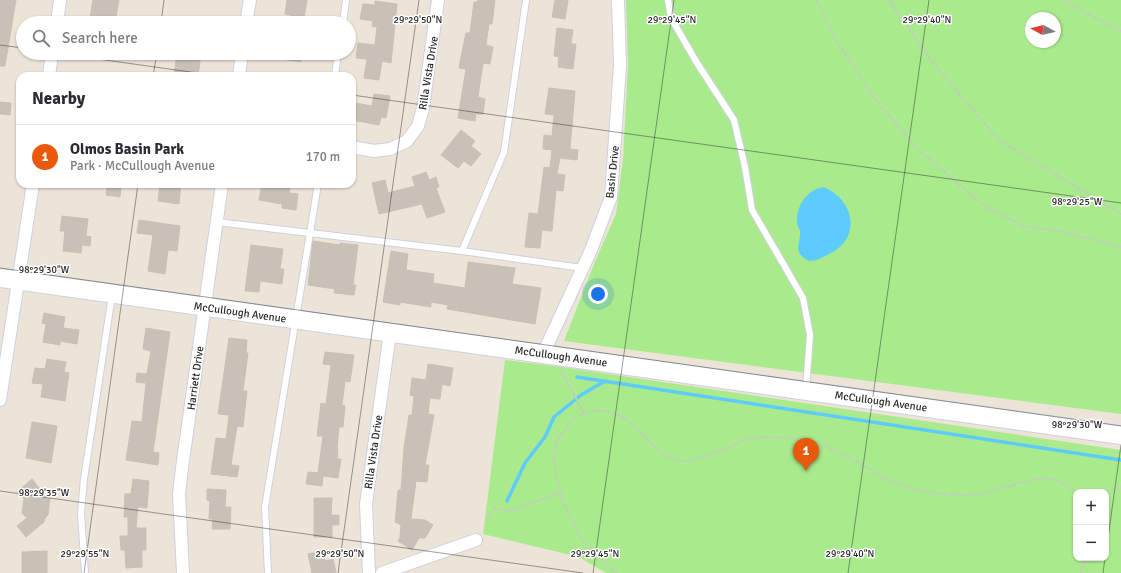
<!DOCTYPE html>
<meta charset="utf-8">
<style>
body{margin:0;font-family:Signika,sans-serif;background:#f7f7f7;color:#2b2b33}
.controls{position:absolute;right:12px;bottom:12px;display:grid;overflow:hidden;border-radius:8px;box-shadow:0 1px 3px #0004}
.controls button{width:36px;height:36px;display:grid;place-items:center;padding:0;border:0;border-bottom:1px solid #e1e1e2;background:#fff;color:#2b2b33;font:20px sans-serif}
.compass{position:absolute;left:1025px;top:12px;width:36px;height:36px;border-radius:50%;background:#fff;box-shadow:0 1px 3px #0004;rotate:278deg}
.you{position:absolute;left:598px;top:294px;width:14px;height:14px;margin:-10px;border:3px solid #fff;border-radius:50%;background:#1a73e8;box-shadow:0 0 0 6px #1a73e833}
.badge{display:grid;place-items:center;width:26px;height:26px;border-radius:50%;background:#ea580c;color:#fff;font-size:13px;font-weight:700}
.pin{position:absolute;translate:-50% -33px;filter:drop-shadow(0 1px 2px #0008)}
.pin::after{content:'';position:absolute;top:21px;width:14px;height:12px;background:inherit;clip-path:polygon(0 0,100% 0,50% 100%)}
.list{margin:0;padding:0;list-style:none}
h2{display:flex;justify-content:space-between;align-items:center;height:52px;margin:0;padding:0 16px;font-size:17px}
h2 small{font-size:13px;font-weight:400;color:#7c7c81}
.list li{display:grid;grid-template-columns:26px 1fr auto;gap:12px;align-items:center;box-sizing:border-box;height:64px;padding:0 16px;border-top:1px solid #e1e1e2}
.list b{display:block;font-size:15px;white-space:nowrap}
.list p{margin:0;font-size:13px;white-space:nowrap;color:#7c7c81}
.list em{font-size:13px;font-style:normal;color:#7c7c81}
.icon{flex:none;width:22px;height:22px;fill:none;stroke:currentColor;stroke-width:2;stroke-linecap:round;stroke-linejoin:round}
.map{position:relative;flex:none;width:1121px;height:573px;overflow:hidden}
.search{position:absolute;background:#fff;box-shadow:0 1px 3px #0004;left:16px;top:16px;width:340px;height:44px;display:flex;align-items:center;gap:10px;box-sizing:border-box;padding:0 14px;border-radius:22px;color:#7c7c81;font-size:15px}
.panel{position:absolute;background:#fff;box-shadow:0 1px 3px #0004;left:16px;top:72px;width:340px;height:116px;border-radius:12px}
.map>svg:first-child{display:block}
.green{fill:#a9ea8d;fill-rule:evenodd}
.water{fill:#5dccfc}
.lines{fill:none;stroke-linecap:round;stroke-linejoin:round}
.stream{stroke:#5dccfc;stroke-width:3.5}
.building{fill:#c8c1b8;stroke:#c8c1b2}
.lane-casing{stroke:#cdd0e3;stroke-width:8}
.street-casing{stroke:#cdd0e3;stroke-width:14}
.secondary-casing{stroke:#cdd0e3;stroke-width:20}
.path{stroke:#c7c7c7;stroke-width:2;stroke-dasharray:3 2;stroke-linecap:butt}
.lane{stroke:#fff;stroke-width:6}
.street{stroke:#fff;stroke-width:12}
.secondary{stroke:#fff;stroke-width:18}
.ticks{fill:none;stroke:#282828;stroke-width:1;stroke-opacity:0.45}
.labels{text-anchor:middle;stroke-width:3;stroke-linejoin:round;paint-order:stroke}
.street-label{font-size:11px;fill:#282828;stroke:#fff}
.ticks-label{font-size:10px;text-anchor:middle;fill:#282828;stroke:#fff;stroke-width:3;stroke-linejoin:round;paint-order:stroke}
</style>
<div class="map">
<svg width="1121" height="573" viewBox="0 0 1121 573">
<rect width="100%" height="100%" fill="#ede4d8"/>
<path class="green" d="M626 0H1121V414L564 341 594 264 616 214 623 159 628 64ZM1031 18H1055V42H1031Z
M505 360 562 367 1121 450V573H606L579 557 483 534ZM1076 492H1106V558H1076Z"/>
<path class="water" d="M823 187C855 199 862 239 829 254 822 258 816 261 809 261 791 251 801 245 800 231 799 228 797 225 797 222 796 206 807 190 823 187Z"/>
<g class="lines">
<path class="stream" d="M577 377 1121 460
M507 501 525 463 545 437 554 417 581 395 605 381"/>
</g>
<path class="building" d="M0 0H16L5 66H0Z
M93 0H119L115 23H89Z
M287 0H307L304 18 285 14Z
M478 0H495L492 24H489L486 45 493 47 490 64 483 63 478 97 485 99 483 114H476L475 121 458 118 466 69 459 68 461 57 466 33H470L474 2H478Z
M555 0H568L565 19 552 17Z
M375 1 397 4 391 63 382 61 379 80 364 78 367 59 356 58 358 43 375 45 377 27 372 26 373 21 360 19 363 4 375 5Z
M557 28 573 30 571 44H576L573 69 558 67 559 57 554 56Z
M177 53H201L198 76H174Z
M275 53H302L301 62 274 58Z
M549 88 575 91 570 149 578 150 577 160 560 158 557 174 565 175 563 191 556 190 552 231 542 230 540 248 525 247 529 213 538 214 544 167 550 168 552 150 543 149 544 135 552 136 554 115 545 114Z
M374 94 390 96 386 118 381 117 379 125 352 120V110H354L355 103 372 106Z
M0 102 11 103 10 115 0 114Z
M461 130 475 141 471 146 481 154 471 166 464 161 458 168 441 155Z
M426 172 429 180 436 177 439 187 436 188 445 212 427 218 422 204 379 214 372 183 385 180 388 193 415 186 412 177Z
M160 184H181L179 204 158 201Z
M262 184H291L289 193 298 194 296 210 282 208V204L259 200Z
M107 186 121 188 120 197 106 195Z
M62 216 88 219 86 236 91 237 90 246 82 245 81 253 63 251 65 231H60Z
M139 220 180 226 177 251 168 250 165 274 148 271 153 235 137 233Z
M313 241 340 245V243L358 245 353 285H356L354 295 334 293 335 289 308 285Z
M251 245 283 249 280 269H284L282 284 260 281 259 292 245 291Z
M391 251 408 254 406 270 434 274 433 283 465 288 468 262 515 268 512 284 541 288 535 324 447 309 448 305 431 302V307L400 302V305L383 302Z
M44 313 65 317 63 328 79 330 77 344 60 341V345L43 342 46 324 42 323Z
M146 328 170 332 153 452 159 453 158 465 126 460 132 421 142 422 146 383 136 382 137 373 147 374 151 351 143 349Z
M229 338 247 340 246 353H248L243 391H247L243 427 237 426 231 465 239 466 237 477 211 474 216 438 226 439 229 415 218 414Z
M325 352 354 355 350 382 345 381 342 405 345 406 343 427H339L337 449H338L337 459H341L338 478 323 476 322 486 306 484 308 472 318 473 323 436H317L321 403 326 404 331 365 323 364Z
M47 359 66 362 64 372 69 373 65 401 41 397 43 384 32 383 35 368 45 369Z
M428 364 453 368 450 386 442 384 440 399 430 398 428 414 434 415 425 465H429L427 482 416 481 411 519 425 520 433 525 425 538H419L412 550 398 541 400 537 401 525 395 522 398 490H401L404 448 409 415H412L414 396 410 395 412 378 426 380Z
M32 422 57 426 51 463 26 458Z
M32 479 46 497H50L48 515 45 518 44 522 26 537 17 526 27 518 22 513 24 499 17 492Z
M133 479 149 481 147 508 138 507 136 528H146V550H142V567L126 568 125 550H121L120 536H128V517H124L125 494H131Z
M207 489 226 490 225 507H231L230 529H212L213 519H209L210 501 207 500Z
M314 498H332L331 515H339V525H332V537H314Z
M47 551V573H22V552Z
M323 551 325 561 333 559 336 573H312L308 554Z"/>
<g class="lines">
<defs>
<path id="lane" d="M668 0 671 18 697 63 734 120 745 167 752 210 803 298 810 335 806 389
M343 23 346 0
M335 76 338 53
M217 222 462 251 582 268
M462 251 504 152 526 0
M85 573 81 514 84 479 112 295
M268 573 265 507 318 184"/>
<path id="street" d="M57 23 60 0
M246 23 250 0
M49 76 52 53
M239 76 242 53
M352 147 374 151 390 149 407 141 418 126 423 108 438 0
M543 354 591 250 611 197 620 65 618 0
M0 400 33 184
M183 573 179 494 182 468 222 184
M369 573 366 504 390 333
M382 573 476 540"/>
<path id="secondary" d="M0 278 1121 435"/>
</defs>
<use href="#lane" class="lane-casing"/>
<use href="#street" class="street-casing"/>
<use href="#secondary" class="secondary-casing"/>
<path class="path" d="M817 0 834 37 873 97 919 150 966 191 986 207 1023 226 1060 231 1121 247
M889 0 932 62 999 140 1121 214
M1062 0 1121 31
M561 371 584 413
M1106 492 1121 487
M487 522 494 508 511 511 560 493
M617 573 612 570C601 559 588 548 580 536 566 514 546 465 558 440 560 435 564 430 568 425 578 413 595 408 610 412 640 418 647 457 683 461 691 462 716 453 725 450 730 448 735 443 741 441 756 436 778 436 794 439 808 441 823 445 836 451 863 463 887 484 917 490 934 493 953 496 970 495 1007 493 1045 462 1076 492
M1081 573 1086 558"/>
<use href="#lane" class="lane"/>
<use href="#street" class="street"/>
<use href="#secondary" class="secondary"/>
</g>
<path class="ticks" d="M161 23 164 0M0 45 23 48M55 53 219 76M153 76 157 53M352 95 1121 203M0 268 1121 426M0 491 583 573M1106 552 1121 445M84 573 138 184M338 573 419 0M593 573 674 0M848 573 929 0M1103 573 1105 558"/>
<g class="labels">
<g class="street-label">
<text transform="translate(428 73) rotate(-81)" y="4">Rilla Vista Drive</text>
<text transform="translate(612 172) rotate(-84)" y="4">Basin Drive</text>
<text transform="translate(240 312) rotate(8)" y="4">McCullough Avenue</text>
<text transform="translate(561 356) rotate(8)" y="4">McCullough Avenue</text>
<text transform="translate(195 378) rotate(-82)" y="4">Harriett Drive</text>
<text transform="translate(881 401) rotate(8)" y="4">McCullough Avenue</text>
<text transform="translate(373 452) rotate(-82)" y="4">Rilla Vista Drive</text>
</g>
</g>
<g class="ticks-label">
<text x="418" y="23">29°29'50"N</text>
<text x="672" y="23">29°29'45"N</text>
<text x="927" y="23">29°29'40"N</text>
<text x="1077" y="205">98°29'25"W</text>
<text x="44" y="273">98°29'30"W</text>
<text x="1077" y="428">98°29'30"W</text>
<text x="44" y="496">98°29'35"W</text>
<text x="85" y="557">29°29'55"N</text>
<text x="340" y="557">29°29'50"N</text>
<text x="595" y="557">29°29'45"N</text>
<text x="850" y="557">29°29'40"N</text>
</g>
</svg>
<div class="controls">
<button>+</button>
<button>−</button>
</div>
<svg class="compass" viewBox="-18 -18 36 36"><path d="M0-13l5 13h-10z" fill="#e53935"/><path d="M0 13l5-13h-10z" fill="#7c7c81"/></svg>
<div class="you"></div>
<div class="pin badge" style="left:806px;top:471px">1</div>
<div class="search"><svg class="icon" aria-label="search" viewBox="0 0 24 24"><circle cx="10" cy="10" r="6"/><path d="M15 15l6 6"/></svg>Search here</div>
<section class="panel">
<h2>Nearby<small></small></h2>
<ul class="list">
<li><span class="badge">1</span><div><b>Olmos Basin Park</b><p>Park · McCullough Avenue</p></div><em>170 m</em></li>
</ul>
</section>
</div>
